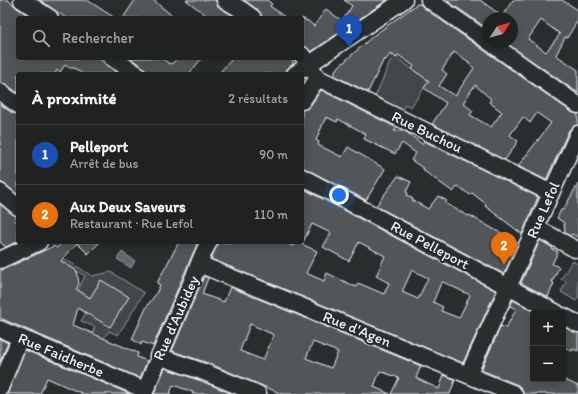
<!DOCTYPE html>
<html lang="fr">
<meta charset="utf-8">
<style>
body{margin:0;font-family:Itim,sans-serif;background:#2d2f2f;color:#f1f3f6}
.controls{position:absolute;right:12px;bottom:12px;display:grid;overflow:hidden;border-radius:4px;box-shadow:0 2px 10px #0003}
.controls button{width:36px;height:36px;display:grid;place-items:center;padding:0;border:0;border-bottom:1px solid #3d3f40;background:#202222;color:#f1f3f6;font:20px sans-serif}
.compass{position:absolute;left:482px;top:12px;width:36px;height:36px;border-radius:50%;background:#202222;box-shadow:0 2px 10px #0003;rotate:54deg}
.you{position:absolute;left:339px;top:195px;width:14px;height:14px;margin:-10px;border:3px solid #fff;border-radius:50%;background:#1a73e8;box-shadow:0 0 0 6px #1a73e833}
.badge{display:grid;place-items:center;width:26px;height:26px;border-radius:50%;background:#ff9aa2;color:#fff;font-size:13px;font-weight:700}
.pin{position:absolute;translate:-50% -33px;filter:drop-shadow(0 1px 2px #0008)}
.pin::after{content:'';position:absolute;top:21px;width:14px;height:12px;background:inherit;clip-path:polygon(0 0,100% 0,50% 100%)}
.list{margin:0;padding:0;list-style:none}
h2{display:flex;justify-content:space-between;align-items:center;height:52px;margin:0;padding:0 16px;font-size:17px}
h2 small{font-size:13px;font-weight:400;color:#a2a4a5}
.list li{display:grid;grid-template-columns:26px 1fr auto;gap:12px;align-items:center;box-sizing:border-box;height:60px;padding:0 16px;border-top:1px solid #3d3f40}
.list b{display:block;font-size:15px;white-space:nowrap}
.list p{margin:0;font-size:13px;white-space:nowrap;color:#a2a4a5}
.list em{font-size:13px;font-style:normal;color:#a2a4a5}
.icon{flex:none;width:22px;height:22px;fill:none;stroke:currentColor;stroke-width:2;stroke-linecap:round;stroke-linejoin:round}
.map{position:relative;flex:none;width:578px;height:394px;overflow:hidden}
.search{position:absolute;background:#202222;box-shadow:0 2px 10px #0003;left:16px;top:16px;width:288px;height:44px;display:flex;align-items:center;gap:10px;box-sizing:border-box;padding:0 14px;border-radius:4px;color:#a2a4a5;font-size:15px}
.panel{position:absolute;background:#202222;box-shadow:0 2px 10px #0003;left:16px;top:72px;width:288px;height:172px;border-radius:4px}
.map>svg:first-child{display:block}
.green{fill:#424648;stroke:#959ca0}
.water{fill:#63686b;stroke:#989fa3}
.building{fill:#535759;stroke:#e8f1f8;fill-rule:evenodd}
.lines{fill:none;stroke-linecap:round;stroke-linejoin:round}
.minor-casing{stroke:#e8f1f8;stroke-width:19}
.minor{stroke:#2a2d2e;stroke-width:16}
.labels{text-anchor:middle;stroke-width:4;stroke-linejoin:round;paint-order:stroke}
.street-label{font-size:15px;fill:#e8f1f8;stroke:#2a2d2e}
</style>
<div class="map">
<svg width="578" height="394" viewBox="0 0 578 394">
<rect width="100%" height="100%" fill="#2a2d2e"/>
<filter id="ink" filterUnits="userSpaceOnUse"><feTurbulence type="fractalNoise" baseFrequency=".025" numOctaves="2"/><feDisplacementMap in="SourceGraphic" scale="8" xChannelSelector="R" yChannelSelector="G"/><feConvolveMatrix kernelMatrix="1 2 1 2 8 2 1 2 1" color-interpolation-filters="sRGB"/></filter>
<g filter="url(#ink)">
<path class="green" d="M393 55 429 81 411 107 405 104 402 111 375 97Z
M44 251 63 258 92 276 111 272 144 293 118 335 109 331 100 343 94 358 83 354 95 327 81 321 93 300 78 290 85 276Z
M572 261 578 264V298L576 301 561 292 566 282 561 279Z"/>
<path class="water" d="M122 252 135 261 131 268 117 259Z"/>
<path class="building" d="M0 0H8L17 8 32 18H18V58H98L119 74H83L74 68H70L65 65 60 72 57 70 55 74H18V93L6 84 0 83Z
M40 0H87L115 18H66Z
M135 0H153L175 18H123Z
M186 0H216L217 4 220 8 237 18H210Z
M244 0H267L272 4 270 6 286 18H262L259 11Z
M344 0H387L311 52 306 47 302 46V18L307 21V20L314 26 326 9 342 21 352 6Z
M446 0H480L502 16 513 0H562L578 10V20L567 38 565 37 556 55 578 70V93L505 42H512V18H488V29ZM541 20 560 34 546 52 528 39Z
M417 4H420L424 8 573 113 578 114V125L573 126 569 130 546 180 518 166 551 123 537 113 530 123 523 117 510 135 518 141 505 160 432 124 446 103 424 88 429 81 412 69 414 66 398 55 396 58 391 53 386 60 384 59 368 92 335 76V70L373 36ZM454 52 469 62 468 63 474 68 455 96 439 86 447 74 442 70ZM475 85 491 99 489 102 502 112 491 127 470 115 473 111 463 103Z
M130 58H161L170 64 172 63H173L177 58H202L189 74H146V70L142 66Z
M233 58H290L293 61V64L281 74H218Z
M321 90 397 128 394 131H405L422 144 424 141 538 197 522 234 485 206 486 204 472 193 470 195 458 186 453 192 424 171V169L411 160 416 153 402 143 395 154 364 139 366 134 338 119 337 122 326 117 316 140 319 142 318 145 342 157 348 147 385 169 366 200 302 167V110L306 109 310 106Z
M0 104 12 113 18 114V195L6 185 0 182Z
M398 176 411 182 406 192 408 193 407 195 413 199 412 200 428 209 438 196 447 201 445 203 468 216 469 215 518 243 504 274 376 206Z
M578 184V237L572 234 570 236 565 233 564 223 557 218 561 210H563Z
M302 188 496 291 463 363 211 259 218 242H283L293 246 295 242H297L317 251 306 273 324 281 327 273 356 287 358 283 384 294 389 283 376 276 385 256 359 242 349 261 323 247 331 233 312 224 302 244ZM412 270 428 278 418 299 402 292ZM443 282 470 295 459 318 441 311 443 307 433 302 441 283Z
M0 204 12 214 17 216 14 220 18 223V241L6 247 0 242Z
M540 240 553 248 552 249 558 252 552 264 559 267 552 282 554 283 548 297 521 283Z
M62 242H100L88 254 77 243 61 261 77 271 79 284 76 289 90 298 101 280 129 297 110 327 78 308 73 325 138 353 137 357 147 361 140 378 0 318V271L54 246 57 248Z
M179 242H198L153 346 142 342 141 345 132 339 147 306 156 294 160 285 157 283Z
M204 276 208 278 202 294 224 302 230 287 421 366 416 378 439 389 444 375 455 380 450 394H391L399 378 380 371 374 387 390 394H282L208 363 172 351ZM250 324 274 335 263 360 240 351ZM313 342 338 352 331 368 306 358Z
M513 300 537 313H533V379H563L578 386V394H523L522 389 518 385 481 370 501 326 506 328 516 309 510 306Z
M563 327 578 333V351L573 349 572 351 563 347Z
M0 339 8 343 0 362Z
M25 350 130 394H83L47 378 40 394H7Z
M165 368 201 381 233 394H192L193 392 173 385 170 394H154Z"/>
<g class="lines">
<defs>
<path id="minor" d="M22 0 50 18
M225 0 242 10 253 18
M429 0 488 41
M489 42 578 105
M302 55 318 78 551 193
M112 58 137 74
M295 74 404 0
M0 92 18 105
M302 101 318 78
M302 177 557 313
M0 192 18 207
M535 227 575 249
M0 260 39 242
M199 264 514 394
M563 316 578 324
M0 329 145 390
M158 356 204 372 258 394
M468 375 578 134
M0 388 20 338
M144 394C158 359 173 324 188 290 196 274 200 257 209 242"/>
</defs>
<use href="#minor" class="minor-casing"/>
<use href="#minor" class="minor"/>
</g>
</g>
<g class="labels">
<g class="street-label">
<text transform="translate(427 132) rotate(26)" y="5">Rue Buchou</text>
<text transform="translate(543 210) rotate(-66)" y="5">Rue Lefol</text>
<text transform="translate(430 245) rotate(28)" y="5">Rue Pelleport</text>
<text transform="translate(176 318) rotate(-66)" y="5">Rue d'Aubidey</text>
<text transform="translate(357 329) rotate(22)" y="5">Rue d'Agen</text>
<text transform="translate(61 355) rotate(23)" y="5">Rue Faidherbe</text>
</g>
</g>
</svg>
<div class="controls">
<button>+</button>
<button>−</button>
</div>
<svg class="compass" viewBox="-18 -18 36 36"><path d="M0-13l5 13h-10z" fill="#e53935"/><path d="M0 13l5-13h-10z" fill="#a2a4a5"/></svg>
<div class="you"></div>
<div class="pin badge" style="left:349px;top:48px;background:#1a4fb4">1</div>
<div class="pin badge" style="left:504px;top:265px;background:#e8710a">2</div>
<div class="search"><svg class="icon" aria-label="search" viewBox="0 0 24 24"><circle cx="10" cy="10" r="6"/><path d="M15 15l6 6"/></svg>Rechercher</div>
<section class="panel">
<h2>À proximité<small>2 résultats</small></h2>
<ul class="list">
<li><span class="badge" style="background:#1a4fb4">1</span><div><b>Pelleport</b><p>Arrêt de bus</p></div><em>90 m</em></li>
<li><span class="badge" style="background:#e8710a">2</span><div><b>Aux Deux Saveurs</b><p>Restaurant · Rue Lefol</p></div><em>110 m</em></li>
</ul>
</section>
</div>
